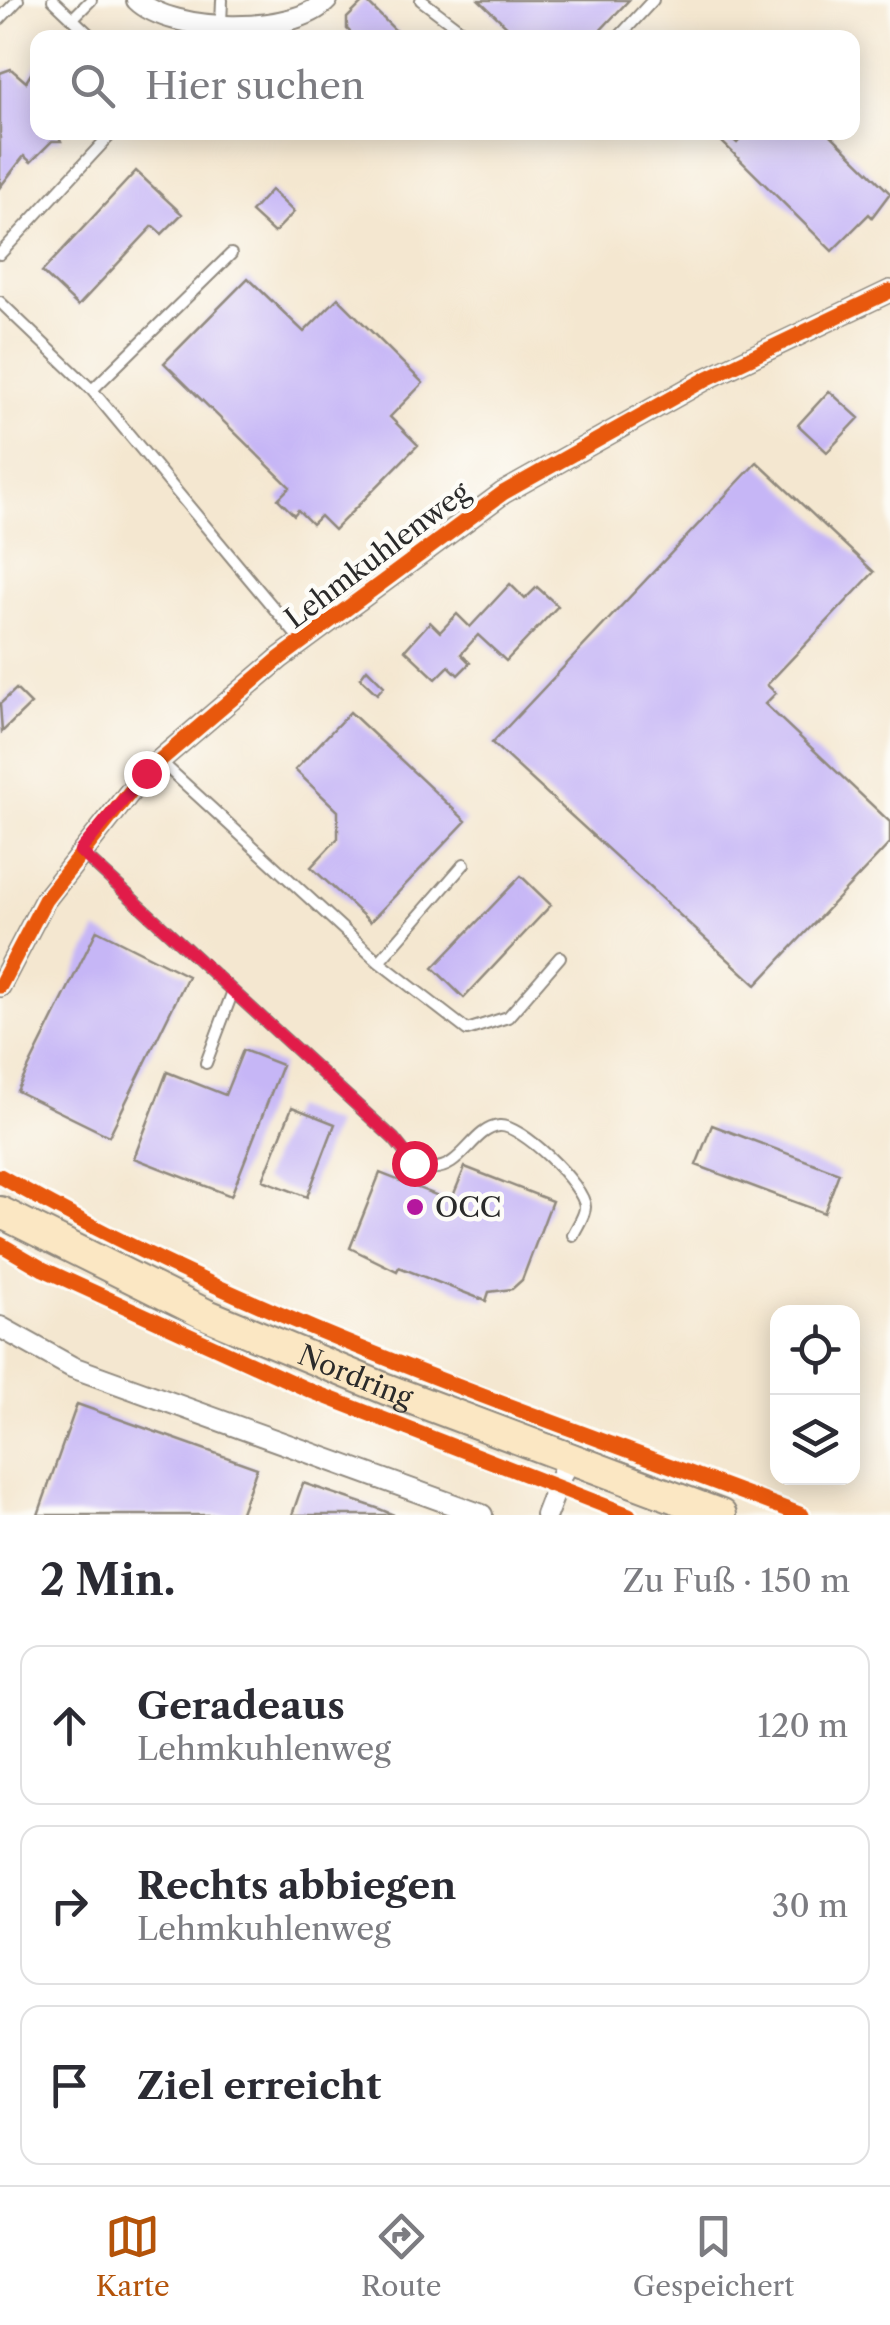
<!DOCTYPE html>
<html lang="de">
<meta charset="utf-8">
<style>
body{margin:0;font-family:"Libre Caslon Text",serif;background:#f7f7f7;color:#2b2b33}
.controls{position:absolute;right:30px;bottom:30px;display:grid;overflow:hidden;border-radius:20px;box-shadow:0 5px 25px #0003}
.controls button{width:90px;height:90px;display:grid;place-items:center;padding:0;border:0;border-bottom:2px solid #e1e1e2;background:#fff;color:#2b2b33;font:50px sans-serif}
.stop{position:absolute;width:30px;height:30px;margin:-22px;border:8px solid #e11d48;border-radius:50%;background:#fff}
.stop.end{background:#e11d48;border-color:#fff;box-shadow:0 2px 10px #0008}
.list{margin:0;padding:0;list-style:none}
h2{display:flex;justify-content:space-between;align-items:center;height:130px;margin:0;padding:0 40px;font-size:42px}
h2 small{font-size:32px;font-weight:400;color:#7c7c81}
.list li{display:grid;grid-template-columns:65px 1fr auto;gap:30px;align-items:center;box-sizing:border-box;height:160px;margin:0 20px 20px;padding:0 20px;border:2px solid #e1e1e2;border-radius:20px}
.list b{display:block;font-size:38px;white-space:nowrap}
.list p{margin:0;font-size:32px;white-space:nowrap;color:#7c7c81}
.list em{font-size:32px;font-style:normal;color:#7c7c81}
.icon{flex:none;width:55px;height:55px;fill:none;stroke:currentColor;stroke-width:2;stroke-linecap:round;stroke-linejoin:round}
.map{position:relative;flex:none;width:890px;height:1515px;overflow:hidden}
.search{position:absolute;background:#fff;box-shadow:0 5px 25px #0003;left:30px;right:30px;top:30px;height:110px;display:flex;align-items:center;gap:25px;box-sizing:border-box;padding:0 35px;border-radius:20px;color:#7c7c81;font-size:38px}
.sheet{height:670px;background:#fff}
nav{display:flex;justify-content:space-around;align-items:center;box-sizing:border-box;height:140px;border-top:2px solid #e1e1e2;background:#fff;font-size:28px;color:#7c7c81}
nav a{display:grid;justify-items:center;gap:5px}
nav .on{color:#b45309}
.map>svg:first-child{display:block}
.building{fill:#c6b6f6}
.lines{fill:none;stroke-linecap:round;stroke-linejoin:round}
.lane-casing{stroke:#90897e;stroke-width:14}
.street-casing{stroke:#90897e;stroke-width:24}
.secondary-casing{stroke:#90897e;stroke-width:34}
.lane{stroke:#fff;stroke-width:10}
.street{stroke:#fff;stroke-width:20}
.secondary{stroke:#fbe7c3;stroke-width:30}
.cycleway-casing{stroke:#fdfcf7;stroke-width:21}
.cycleway{stroke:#e8590c;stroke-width:15}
.route{stroke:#e11d48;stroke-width:12}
.poi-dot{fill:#b5179e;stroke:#fdfcf7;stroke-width:4}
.labels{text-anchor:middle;stroke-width:9;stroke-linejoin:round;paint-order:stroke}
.street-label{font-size:28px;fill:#2b2b2b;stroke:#fdfcf7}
.poi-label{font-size:28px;fill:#2b2b2b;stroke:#fdfcf7;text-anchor:start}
</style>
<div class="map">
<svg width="890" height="1515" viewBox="0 0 890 1515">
<rect width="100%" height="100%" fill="#fdfcf7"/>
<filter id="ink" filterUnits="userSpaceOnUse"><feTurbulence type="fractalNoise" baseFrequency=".01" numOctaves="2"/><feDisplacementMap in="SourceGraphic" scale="20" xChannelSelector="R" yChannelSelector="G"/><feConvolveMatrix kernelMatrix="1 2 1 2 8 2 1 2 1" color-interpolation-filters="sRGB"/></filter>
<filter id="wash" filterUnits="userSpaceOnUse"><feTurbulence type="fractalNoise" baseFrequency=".0048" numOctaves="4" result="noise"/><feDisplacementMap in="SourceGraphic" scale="40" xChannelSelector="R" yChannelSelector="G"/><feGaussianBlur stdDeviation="2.25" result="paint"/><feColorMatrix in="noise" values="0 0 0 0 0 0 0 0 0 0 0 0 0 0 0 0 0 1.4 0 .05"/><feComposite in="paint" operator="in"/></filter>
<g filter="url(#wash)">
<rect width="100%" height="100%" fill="#f4e7d0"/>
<g id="blocks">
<path class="building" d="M365 0 403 38H356L347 29V18Z
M479 0H629L593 38H519Z
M38 62V132H57L61 141H52L31 162 24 156 0 187V73L11 69 26 82Z
M725 132 737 143 747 132H828L890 193 872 217 869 214 832 251 719 139Z
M136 171 182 214 162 234 153 226 78 306 42 272Z
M271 190 294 212 274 233 251 212Z
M248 278 304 332 338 298 423 383 390 417 418 445 334 530 320 516 312 524 298 510 294 515 278 499 290 487 164 363Z
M829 391 859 418 827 452 798 425Z
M757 462 874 572 767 685 776 693 765 704 890 822V843L756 985 492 743Z
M510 584 525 599 537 587 558 606 506 661 478 635 461 654 470 663 458 675 449 666 436 679 405 650 430 622 440 632 457 614 470 627Z
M367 669 384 686 377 694 360 678Z
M16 689 31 704 2 732 0 704Z
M350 712 466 821 370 922 311 867 338 838V811L295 770Z
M521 876 551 905 464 998 433 968Z
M97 930 188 976 109 1136 17 1091Z
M243 1050 282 1065 231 1196 134 1158 167 1072 225 1095Z
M292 1107 335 1124 307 1197 263 1180Z
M712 1125 839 1173 824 1213 696 1165Z
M465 1167 552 1201 522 1280 512 1289 489 1292 486 1301 399 1267 397 1271 350 1248 380 1173 451 1201Z
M77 1404 257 1468 240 1515H38Z
M303 1483 377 1508 394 1515H292Z"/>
</g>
</g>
<g filter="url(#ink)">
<use href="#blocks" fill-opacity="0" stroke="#90897e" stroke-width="2.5"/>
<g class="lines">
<defs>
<path id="lane" d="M53 0 93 38
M421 0 471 38
M73 18 91 0
M0 19 18 0
M221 24 222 0
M618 38 653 0
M0 254 113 132
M0 302 92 390 231 254
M92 390 302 642
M160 761 379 962 467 1030 508 1017 560 957
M81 852 394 1139C404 1151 412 1166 429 1168 461 1172 472 1129 499 1126 520 1123 585 1186 585 1207 585 1216 577 1226 573 1235
M379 962 464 864
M206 1063 233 991"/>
<path id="street" d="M137 0C172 34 294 36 327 0
M0 986 45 900 145 773 280 658 503 493 708 378 890 291
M0 1327 72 1367 482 1515
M546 1515 568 1458"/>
<g id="secondary">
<path id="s1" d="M0 1212 205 1314 386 1389 721 1515"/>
</g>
</defs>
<use href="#lane" class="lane-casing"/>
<use href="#street" class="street-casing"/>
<use href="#secondary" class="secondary-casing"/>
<use href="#lane" class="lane"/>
<use href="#street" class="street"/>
<use href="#secondary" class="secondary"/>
<defs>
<path id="cycleway" d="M0 986 45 900 145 773 280 658 503 493 708 378 890 291
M0 1176C252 1321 531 1412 802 1515
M0 1244 43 1269 311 1391 629 1515"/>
</defs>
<use href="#cycleway" class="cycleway-casing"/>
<use href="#cycleway" class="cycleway"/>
</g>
</g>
<g class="lines" filter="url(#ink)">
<path class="route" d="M146 773 80 851 394 1139 414 1163"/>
</g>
<circle class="poi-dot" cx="415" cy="1207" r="10"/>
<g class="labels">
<g class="street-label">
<text transform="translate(377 555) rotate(-37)" y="10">Lehmkuhlenweg</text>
<text dy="10" stroke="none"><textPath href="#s1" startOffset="392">Nordring</textPath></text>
</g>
<g class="poi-label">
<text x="435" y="1217">OCC</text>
</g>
</g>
</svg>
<div class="controls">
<button><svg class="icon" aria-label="locate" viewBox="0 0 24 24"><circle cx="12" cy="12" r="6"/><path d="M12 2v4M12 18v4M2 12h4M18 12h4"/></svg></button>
<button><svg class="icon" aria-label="layers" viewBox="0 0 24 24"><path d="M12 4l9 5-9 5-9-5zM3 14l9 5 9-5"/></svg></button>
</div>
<div class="stop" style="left:414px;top:1163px"></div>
<div class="stop end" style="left:146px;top:773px"></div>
<div class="search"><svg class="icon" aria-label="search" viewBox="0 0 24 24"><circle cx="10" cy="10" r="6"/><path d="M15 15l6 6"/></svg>Hier suchen</div>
</div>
<section class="sheet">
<h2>2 Min.<small>Zu Fuß · 150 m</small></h2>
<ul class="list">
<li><svg class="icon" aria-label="ahead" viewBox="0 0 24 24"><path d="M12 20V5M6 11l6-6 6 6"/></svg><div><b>Geradeaus</b><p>Lehmkuhlenweg</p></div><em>120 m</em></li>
<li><svg class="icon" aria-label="right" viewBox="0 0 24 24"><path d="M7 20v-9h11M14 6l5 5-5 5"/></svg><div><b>Rechts abbiegen</b><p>Lehmkuhlenweg</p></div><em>30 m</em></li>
<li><svg class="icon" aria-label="arrive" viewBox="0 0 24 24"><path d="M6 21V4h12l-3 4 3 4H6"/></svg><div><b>Ziel erreicht</b></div></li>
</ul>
</section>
<nav>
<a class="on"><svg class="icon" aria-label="map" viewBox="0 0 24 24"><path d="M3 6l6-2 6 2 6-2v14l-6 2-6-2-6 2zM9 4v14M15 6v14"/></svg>Karte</a>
<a><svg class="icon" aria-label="directions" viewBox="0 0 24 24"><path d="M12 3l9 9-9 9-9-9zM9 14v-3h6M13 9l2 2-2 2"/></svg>Route</a>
<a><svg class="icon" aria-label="saved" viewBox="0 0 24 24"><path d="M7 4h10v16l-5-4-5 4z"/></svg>Gespeichert</a>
</nav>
